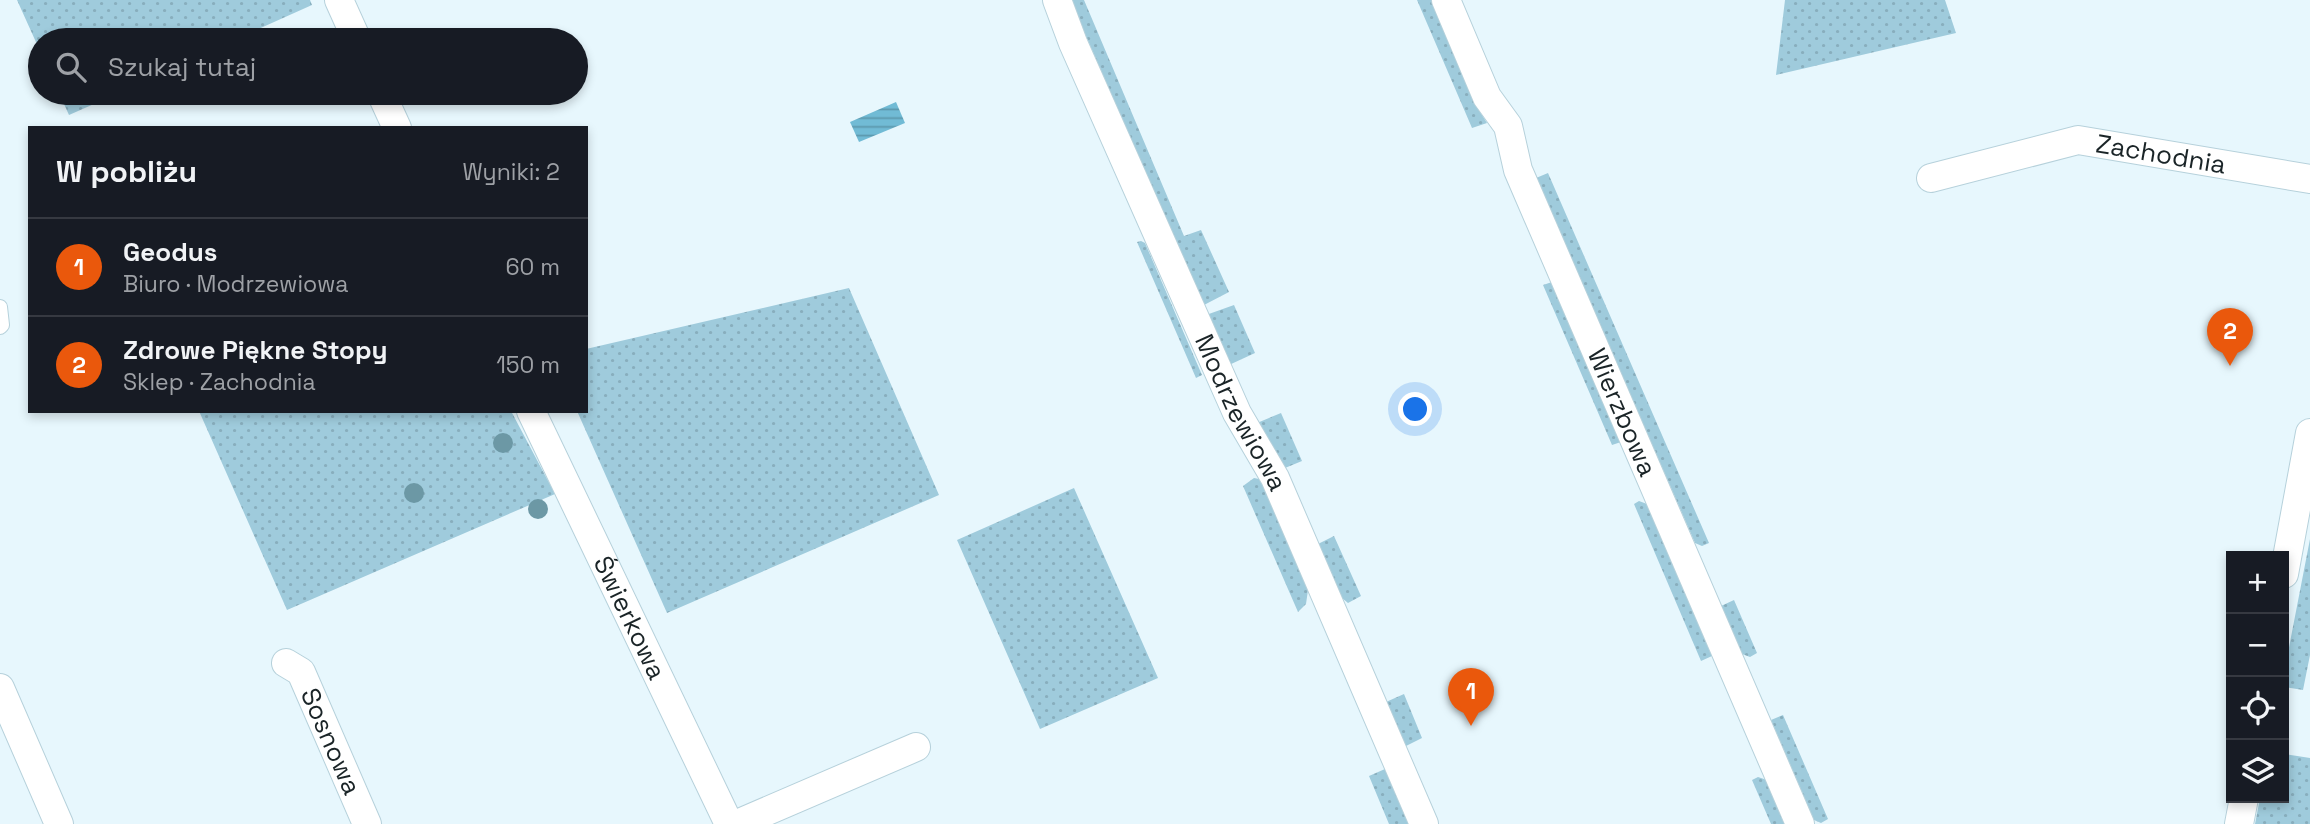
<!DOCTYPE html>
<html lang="pl">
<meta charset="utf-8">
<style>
body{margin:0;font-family:"Space Grotesk",sans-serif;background:#20242c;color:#f1f3f6}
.controls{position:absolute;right:21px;bottom:21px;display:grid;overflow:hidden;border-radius:0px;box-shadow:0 4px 10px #0003}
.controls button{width:63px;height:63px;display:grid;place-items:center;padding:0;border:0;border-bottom:2px solid #363941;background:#171b24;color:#f1f3f6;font:35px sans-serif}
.you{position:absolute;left:1416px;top:410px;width:24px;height:24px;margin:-18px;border:5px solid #fff;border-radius:50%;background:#1a73e8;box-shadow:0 0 0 10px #1a73e833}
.badge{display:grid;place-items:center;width:46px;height:46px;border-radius:50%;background:#ea580c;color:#fff;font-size:23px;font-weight:700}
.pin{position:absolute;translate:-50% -58px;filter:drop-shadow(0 2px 4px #0008)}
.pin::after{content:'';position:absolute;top:37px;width:24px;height:21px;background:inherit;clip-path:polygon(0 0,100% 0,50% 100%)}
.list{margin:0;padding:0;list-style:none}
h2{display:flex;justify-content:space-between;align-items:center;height:91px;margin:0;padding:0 28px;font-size:30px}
h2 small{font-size:23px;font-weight:400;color:#9ea1a6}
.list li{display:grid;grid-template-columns:46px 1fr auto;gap:21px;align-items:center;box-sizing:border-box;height:98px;padding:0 28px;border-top:2px solid #363941}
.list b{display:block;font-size:26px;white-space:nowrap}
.list p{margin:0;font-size:23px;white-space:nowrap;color:#9ea1a6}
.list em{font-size:23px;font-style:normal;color:#9ea1a6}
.icon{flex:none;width:38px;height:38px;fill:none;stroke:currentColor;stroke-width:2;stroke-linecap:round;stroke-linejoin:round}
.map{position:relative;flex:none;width:2310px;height:824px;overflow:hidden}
.search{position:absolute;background:#171b24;box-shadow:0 4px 10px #0003;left:28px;top:28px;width:560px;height:77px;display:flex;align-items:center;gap:18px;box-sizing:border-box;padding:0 24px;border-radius:38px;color:#9ea1a6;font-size:26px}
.panel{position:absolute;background:#171b24;box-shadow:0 4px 10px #0003;left:28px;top:126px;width:560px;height:287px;border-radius:0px}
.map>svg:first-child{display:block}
.grass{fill:url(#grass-dots)}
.water{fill:url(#water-rules)}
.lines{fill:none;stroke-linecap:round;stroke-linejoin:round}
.lane-casing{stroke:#b6d1db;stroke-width:16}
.street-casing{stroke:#b6d1db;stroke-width:30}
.lane{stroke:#fff;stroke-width:14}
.street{stroke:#fff;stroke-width:28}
.tree{fill:#6c98a5}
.labels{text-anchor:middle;stroke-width:5;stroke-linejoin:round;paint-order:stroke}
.street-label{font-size:26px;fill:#1a2427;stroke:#e7f7fd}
</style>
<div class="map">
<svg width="2310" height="824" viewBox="0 0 2310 824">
<defs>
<pattern id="grass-dots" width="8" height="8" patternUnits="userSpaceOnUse" patternTransform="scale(1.75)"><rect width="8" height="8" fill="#9fcbdc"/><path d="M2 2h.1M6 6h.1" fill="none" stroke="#88aebd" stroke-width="1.8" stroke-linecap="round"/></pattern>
<pattern id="water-rules" width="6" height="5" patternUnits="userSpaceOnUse" patternTransform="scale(1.75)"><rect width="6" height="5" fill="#71bbd5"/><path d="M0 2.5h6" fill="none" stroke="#5c98ad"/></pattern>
</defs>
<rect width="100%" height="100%" fill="#e7f7fd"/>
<path class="grass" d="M17 0H310L312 5 234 40H40V51Z
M1072 0H1084L1184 236 1201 230 1229 292 1204 305 1085 34Z
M1417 0H1431L1477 107 1487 123 1472 128Z
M1785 0H1945L1956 33 1776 75Z
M59 93H119L69 115Z
M1548 173 1709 543 1702 546 1695 543 1536 178Z
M1141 241 1145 243 1202 375 1196 378 1137 242Z
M1552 282 1621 442 1612 445 1543 285Z
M849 288 939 495 667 613 577 411H586V349Z
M1234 305 1255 353 1229 365 1206 315Z
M199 411H511L555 494 287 610Z
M1281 413 1302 461 1285 468 1257 423Z
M1254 478 1259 479 1263 486 1308 590 1306 604 1298 612 1243 486Z
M1074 488 1158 678 1040 729 957 540Z
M1639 501 1647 504 1712 656 1701 661 1634 504Z
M1334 536 1361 596 1348 603 1342 598 1318 544Z
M2310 539V655L2303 690 2284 687V673Z
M1734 600 1757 653 1750 657 1742 654 1721 606Z
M1404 694 1422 738 1406 746 1386 702Z
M1783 715 1828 819 1821 823 1814 820 1771 720Z
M2284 754 2310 758V824H2255L2260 798H2284Z
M1385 769 1409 824H1389L1369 776Z
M1758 777 1767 780 1785 824H1771L1752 780Z"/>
<path class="water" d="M896 102 905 123 859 142 850 122Z"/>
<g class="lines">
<defs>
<path id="lane" d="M0 307 2 325 0 327"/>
<g id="street">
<path d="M339 0 357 40"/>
<path id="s1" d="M1057 0 1073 43 1237 413 1275 478 1424 824"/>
<path id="s2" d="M1446 0 1487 97 1508 126 1518 170 1800 824"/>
<path d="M381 93 397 128"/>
<path id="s3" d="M1931 178 2078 140 2310 179"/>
<path id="s4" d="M531 411 729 824"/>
<path d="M2284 574 2310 433"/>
<path id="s5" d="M286 663 301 672 367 824"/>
<path d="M0 688 59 824"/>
<path d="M737 824 916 747"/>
<path d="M2239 824 2244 798"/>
</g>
</defs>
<use href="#lane" class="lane-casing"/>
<use href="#street" class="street-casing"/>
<use href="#lane" class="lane"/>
<use href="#street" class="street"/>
</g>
<g class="tree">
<circle cx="503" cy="443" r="10"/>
<circle cx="414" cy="493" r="10"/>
<circle cx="538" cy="509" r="10"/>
</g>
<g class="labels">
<g class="street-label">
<text dy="9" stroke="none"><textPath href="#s3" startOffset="236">Zachodnia</textPath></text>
<text dy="9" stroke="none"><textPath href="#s1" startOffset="452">Modrzewiowa</textPath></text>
<text dy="9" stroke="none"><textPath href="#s2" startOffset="450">Wierzbowa</textPath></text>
<text dy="9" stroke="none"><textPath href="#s4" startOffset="229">Świerkowa</textPath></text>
<text dy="9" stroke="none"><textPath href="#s5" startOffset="93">Sosnowa</textPath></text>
</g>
</g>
</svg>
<div class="controls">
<button>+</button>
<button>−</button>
<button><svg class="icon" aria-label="locate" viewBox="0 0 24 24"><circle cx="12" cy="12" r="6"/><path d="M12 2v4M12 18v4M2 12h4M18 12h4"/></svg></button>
<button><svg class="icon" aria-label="layers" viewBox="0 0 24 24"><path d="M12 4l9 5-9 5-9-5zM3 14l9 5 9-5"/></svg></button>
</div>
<div class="you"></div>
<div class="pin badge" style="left:1471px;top:726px">1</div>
<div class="pin badge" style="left:2230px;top:366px">2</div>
<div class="search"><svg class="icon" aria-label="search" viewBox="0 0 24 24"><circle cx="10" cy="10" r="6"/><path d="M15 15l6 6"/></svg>Szukaj tutaj</div>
<section class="panel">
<h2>W pobliżu<small>Wyniki: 2</small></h2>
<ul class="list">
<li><span class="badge">1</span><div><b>Geodus</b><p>Biuro · Modrzewiowa</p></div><em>60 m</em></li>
<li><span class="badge">2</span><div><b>Zdrowe Piękne Stopy</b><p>Sklep · Zachodnia</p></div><em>150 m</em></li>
</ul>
</section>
</div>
